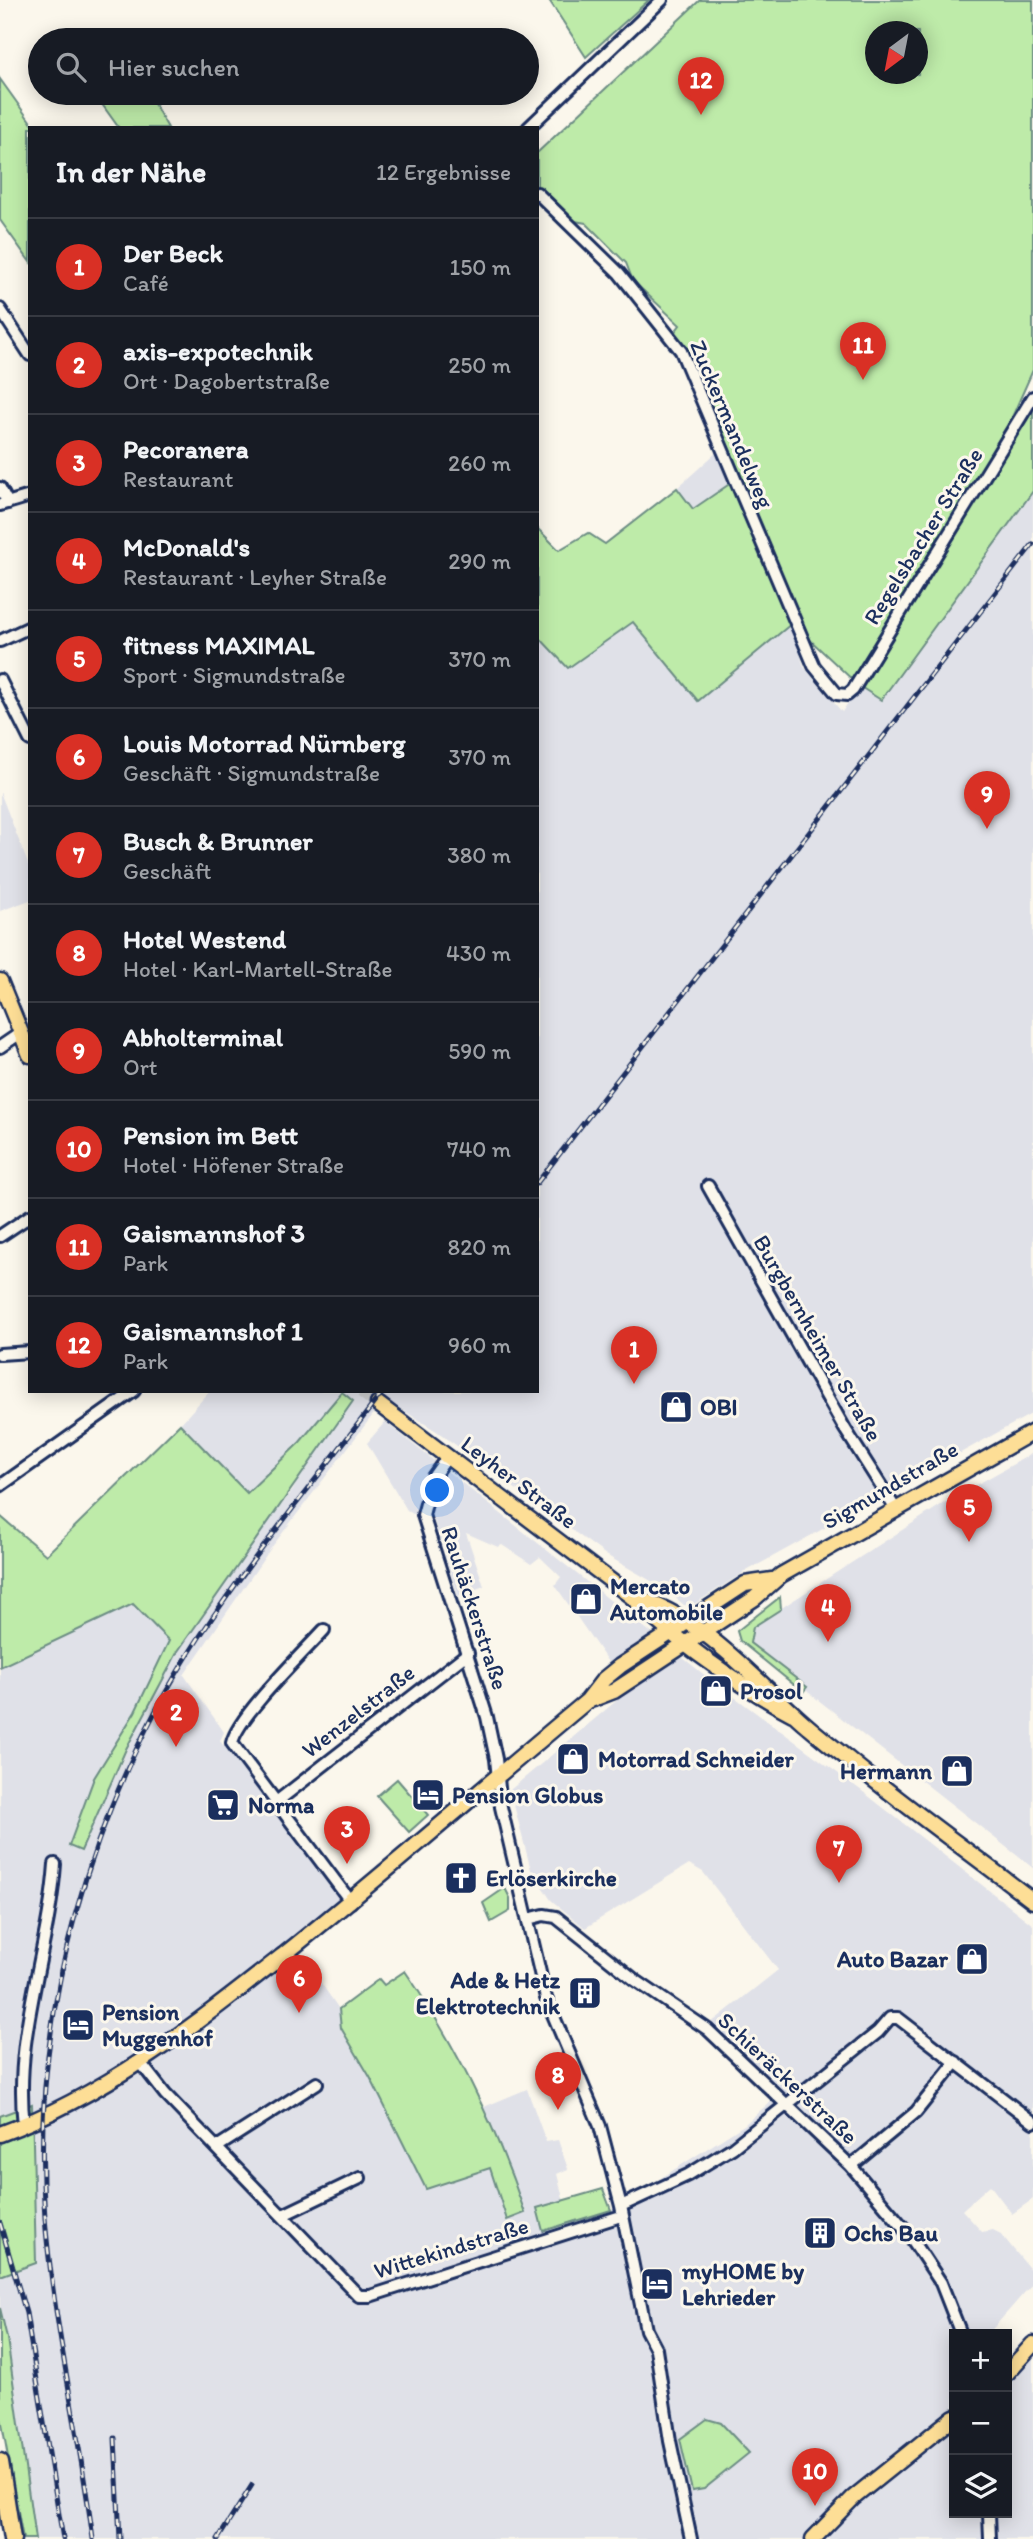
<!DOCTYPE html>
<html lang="de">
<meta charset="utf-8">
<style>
body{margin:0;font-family:Itim,sans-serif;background:#242831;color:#f1f3f6}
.controls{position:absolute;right:21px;bottom:21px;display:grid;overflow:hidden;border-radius:0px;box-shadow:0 4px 18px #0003}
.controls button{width:63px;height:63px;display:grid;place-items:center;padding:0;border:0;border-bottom:2px solid #363941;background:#171b24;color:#f1f3f6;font:35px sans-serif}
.compass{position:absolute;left:865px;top:21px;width:63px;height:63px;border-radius:50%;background:#171b24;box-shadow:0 4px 18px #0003;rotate:212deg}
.you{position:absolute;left:438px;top:1491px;width:24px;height:24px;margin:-18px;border:5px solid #fff;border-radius:50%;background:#1a73e8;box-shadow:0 0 0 10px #1a73e833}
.badge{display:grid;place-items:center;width:46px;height:46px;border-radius:50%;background:#d93025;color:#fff;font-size:23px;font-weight:700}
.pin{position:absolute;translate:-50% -58px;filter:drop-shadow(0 2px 4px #0008)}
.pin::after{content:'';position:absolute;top:37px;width:24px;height:21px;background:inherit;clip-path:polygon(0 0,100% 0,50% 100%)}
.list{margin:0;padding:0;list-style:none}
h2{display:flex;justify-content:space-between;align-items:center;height:91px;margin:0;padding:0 28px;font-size:30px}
h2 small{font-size:23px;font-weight:400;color:#9ea1a6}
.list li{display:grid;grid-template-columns:46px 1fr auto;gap:21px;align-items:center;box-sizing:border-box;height:98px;padding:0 28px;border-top:2px solid #363941}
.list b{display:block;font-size:26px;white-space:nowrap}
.list p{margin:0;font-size:23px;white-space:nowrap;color:#9ea1a6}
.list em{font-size:23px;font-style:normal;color:#9ea1a6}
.icon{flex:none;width:38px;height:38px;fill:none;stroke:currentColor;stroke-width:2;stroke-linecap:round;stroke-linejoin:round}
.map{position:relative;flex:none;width:1033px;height:2539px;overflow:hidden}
.search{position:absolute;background:#171b24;box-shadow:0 4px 18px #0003;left:28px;top:28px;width:511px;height:77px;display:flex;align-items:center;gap:18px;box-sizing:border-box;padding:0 24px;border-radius:38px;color:#9ea1a6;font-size:26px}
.panel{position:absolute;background:#171b24;box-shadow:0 4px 18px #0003;left:28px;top:126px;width:511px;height:1267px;border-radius:0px}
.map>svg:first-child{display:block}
.built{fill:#e0e1e8}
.green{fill:#beeba9;stroke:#6c8d84;stroke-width:2;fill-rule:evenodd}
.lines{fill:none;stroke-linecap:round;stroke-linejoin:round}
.major-tunnel{stroke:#cecfd0;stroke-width:14;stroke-dasharray:14 7;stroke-linecap:butt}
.minor-casing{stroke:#1b2f5e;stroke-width:16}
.major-casing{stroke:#1b2f5e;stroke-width:19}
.highway-casing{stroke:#1b2f5e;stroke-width:21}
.minor{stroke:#fbf7ec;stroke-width:10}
.major{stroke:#fdde96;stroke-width:14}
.highway{stroke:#fdde96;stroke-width:16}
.rail-casing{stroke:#1b2f5e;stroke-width:5}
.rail{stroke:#fbf7ec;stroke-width:2.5;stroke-dasharray:8;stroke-linecap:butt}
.labels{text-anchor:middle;stroke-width:6;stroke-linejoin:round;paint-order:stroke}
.street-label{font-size:23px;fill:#1b2f5e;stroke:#fbf7ec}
.poi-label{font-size:23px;font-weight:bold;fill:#1b2f5e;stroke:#fbf7ec;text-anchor:start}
</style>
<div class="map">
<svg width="1033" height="2539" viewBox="0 0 1033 2539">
<rect width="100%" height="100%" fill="#fbf7ec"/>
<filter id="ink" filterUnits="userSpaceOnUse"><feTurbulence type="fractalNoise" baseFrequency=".0143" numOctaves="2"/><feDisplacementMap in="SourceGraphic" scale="14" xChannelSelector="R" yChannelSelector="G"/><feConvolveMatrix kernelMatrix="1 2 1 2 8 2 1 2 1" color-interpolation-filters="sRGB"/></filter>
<g filter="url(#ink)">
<path class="built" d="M718 451 731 483 693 509 677 488Z
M1033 491V1413L743 1573 691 1606 684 1605 665 1589 606 1555 438 1432 385 1399 271 1548 184 1675 224 1732 220 1741 345 1903 294 1944 341 2012V2028L370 2077 426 2188 490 2168 507 2220 525 2214 484 2107 527 2089 546 2142 558 2140 568 2169 557 2174 564 2202 537 2208 544 2231 611 2210 744 2125 778 2095 706 2027 778 1970 703 1872 689 1864 585 1928 551 1900 531 1870 510 1790 628 1691 555 1585 561 1577 540 1557 531 1564 502 1545 498 1547 466 1533 484 1586 458 1596 433 1517 413 1514 407 1510 367 1443 385 1422 702 1673 862 1791 1033 1925V2199L1012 2214 990 2185 962 2210 982 2232 993 2230 1001 2234 1033 2273V2283L988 2334H954V2406L929 2427 937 2443 954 2429V2513H1007V2387L1033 2356V2539H35L0 2308V2276L36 2263 32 2105 0 2116V1667L133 1604 169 1641 135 1712 94 1779 69 1846 81 1851 150 1700 178 1651 247 1549 293 1490 341 1392 300 1442 247 1493 180 1424 210 1391H537V635L569 667 633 622 698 701 791 624 804 667 842 712 859 686 881 700Z
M0 792 30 869V900L0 911Z
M1033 1453V1868L748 1645 752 1627 944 1503Z"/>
<path class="green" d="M549 0H649L586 57Z
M700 0H1033V370L1000 444 1008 446 1033 408V491L881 700 859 686 807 637 692 363 674 333 680 325 633 281 626 263 586 223 575 221 537 186V153ZM876 32H918V74H876Z
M0 79 35 128H30V262L0 220Z
M94 93H148L168 128H119Z
M731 483 791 624 698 701 633 622 568 668 537 635V528L559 550 588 533 605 544 677 488 693 509Z
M342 1392 353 1401 178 1651 126 1749 81 1851 69 1846 94 1778 135 1712 169 1641 133 1604 0 1667V1516L46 1555 180 1424 247 1493 300 1442Z
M780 1597 781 1609 753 1627 750 1643 807 1687 803 1692 740 1641 737 1631Z
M397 1779 428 1815 409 1832 377 1796Z
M505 1888 510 1898V1911L491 1922 483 1903Z
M405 1971C457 2046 496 2127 525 2213L507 2220 490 2168 426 2189 370 2077 341 2028 339 2009 379 1979 384 1985Z
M32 2104 36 2263 0 2276V2116Z
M603 2189 611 2210 543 2231 537 2208Z
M0 2308 7 2338 35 2539H23L0 2413Z
M707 2419 721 2423 749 2453 704 2489 692 2491 680 2439Z"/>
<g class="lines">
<path class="major-tunnel" d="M362 1391 378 1404"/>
<defs>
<path id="minor" d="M528 128 662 0
M537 193 619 273 681 351 814 666 837 694 847 695 853 690 1033 397
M0 309 30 355
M0 488 8 503
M0 505 30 496
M0 641 30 627
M0 680 30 740
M0 1047 22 1032
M708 1186 845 1429 895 1508
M0 1236 30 1216
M0 1354 30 1352
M448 1456 433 1477 423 1515 487 1717 496 1759 501 1807 546 1998 600 2126 621 2206 646 2330 656 2349 670 2441 691 2539
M0 1486 134 1391
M324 1630C304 1652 237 1717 232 1743L351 1902
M275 1803 468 1653
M528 1919 544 1915 556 1917 635 1980 707 2029 851 2166 908 2233 941 2283 961 2334
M140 2062 165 2094 359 2296H370L621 2216
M24 2125C13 2037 49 1951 55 1864
M217 2147 317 2083
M851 2166 916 2112 956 2062
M621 2206 688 2175 732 2148 878 2032 890 2018H898L1033 2122
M283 2215 360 2178
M989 2513 990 2539"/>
<path id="major" d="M0 981 30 1055
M378 1404 632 1597C673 1639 741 1687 793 1714
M632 1597C696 1613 747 1671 794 1714 811 1730 829 1744 847 1758 907 1808 971 1853 1033 1901
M588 1701 614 1691 755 1598 781 1575 1033 1432
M0 2134C107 2095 197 2023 286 1953 388 1871 486 1785 587 1701L604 1679 620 1666 745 1584 772 1580
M1007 2373 1033 2344
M813 2539 853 2498 954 2417"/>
<path id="highway" d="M0 2462 12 2539"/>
</defs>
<use href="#minor" class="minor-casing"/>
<use href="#major" class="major-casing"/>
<use href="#highway" class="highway-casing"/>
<use href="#minor" class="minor"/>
<use href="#major" class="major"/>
<use href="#highway" class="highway"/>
<defs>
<path id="rail" d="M537 1183 1033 544
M0 2223 26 2313 63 2539
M115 2438 120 2539
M93 2539C79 2432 54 2326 45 2218 29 2017 90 1804 200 1636 256 1551 322 1473 383 1391
M218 2539 252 2485"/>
</defs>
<use href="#rail" class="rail-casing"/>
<use href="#rail" class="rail"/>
</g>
</g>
<defs>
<symbol id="shop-square" viewBox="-11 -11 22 22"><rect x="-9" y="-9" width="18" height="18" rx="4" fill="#1b2f5e" stroke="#fbf7ec"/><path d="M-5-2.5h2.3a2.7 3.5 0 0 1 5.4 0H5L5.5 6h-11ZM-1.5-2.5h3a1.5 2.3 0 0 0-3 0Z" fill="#fff"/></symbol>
<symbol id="hotel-square" viewBox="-11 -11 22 22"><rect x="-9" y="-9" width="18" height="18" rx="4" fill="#1b2f5e" stroke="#fbf7ec"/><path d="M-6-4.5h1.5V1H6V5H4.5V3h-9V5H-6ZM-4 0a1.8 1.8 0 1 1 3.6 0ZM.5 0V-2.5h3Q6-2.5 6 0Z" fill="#fff"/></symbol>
<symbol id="supermarket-square" viewBox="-11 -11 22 22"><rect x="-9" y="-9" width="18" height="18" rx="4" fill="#1b2f5e" stroke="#fbf7ec"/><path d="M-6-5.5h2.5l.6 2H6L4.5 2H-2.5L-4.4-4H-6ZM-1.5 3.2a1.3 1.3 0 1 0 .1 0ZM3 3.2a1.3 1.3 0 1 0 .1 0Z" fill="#fff"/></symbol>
<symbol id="church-square" viewBox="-11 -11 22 22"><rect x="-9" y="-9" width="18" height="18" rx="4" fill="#1b2f5e" stroke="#fbf7ec"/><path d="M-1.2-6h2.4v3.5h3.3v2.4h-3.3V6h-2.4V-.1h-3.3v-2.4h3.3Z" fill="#fff"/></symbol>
<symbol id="building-square" viewBox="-11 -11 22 22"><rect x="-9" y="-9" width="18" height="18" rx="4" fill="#1b2f5e" stroke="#fbf7ec"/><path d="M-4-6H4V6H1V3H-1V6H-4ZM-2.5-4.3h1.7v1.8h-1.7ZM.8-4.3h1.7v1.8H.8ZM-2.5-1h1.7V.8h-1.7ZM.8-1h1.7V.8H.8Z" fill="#fff"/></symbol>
</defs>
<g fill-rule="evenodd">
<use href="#shop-square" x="657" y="1388" width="38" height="38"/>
<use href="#shop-square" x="567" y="1580" width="38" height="38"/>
<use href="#shop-square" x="697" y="1672" width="38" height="38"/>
<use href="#shop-square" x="554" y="1740" width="38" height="38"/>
<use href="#shop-square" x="938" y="1752" width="38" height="38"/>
<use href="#hotel-square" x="409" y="1776" width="38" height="38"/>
<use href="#supermarket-square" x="204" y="1786" width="38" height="38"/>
<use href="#church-square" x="442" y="1859" width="38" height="38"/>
<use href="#shop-square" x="953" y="1940" width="38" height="38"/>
<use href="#building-square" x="566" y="1974" width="38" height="38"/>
<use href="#hotel-square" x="59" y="2006" width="38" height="38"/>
<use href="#building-square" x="801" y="2214" width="38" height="38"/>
<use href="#hotel-square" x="638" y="2265" width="38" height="38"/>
</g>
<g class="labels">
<g class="street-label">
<text transform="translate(732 424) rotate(67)" y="8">Zuckermandelweg</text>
<text transform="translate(923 536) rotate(-58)" y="8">Regelsbacher Straße</text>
<text transform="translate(818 1338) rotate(60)" y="8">Burgbernheimer Straße</text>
<text transform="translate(519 1482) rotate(37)" y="8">Leyher Straße</text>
<text transform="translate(890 1485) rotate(-30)" y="8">Sigmundstraße</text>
<text transform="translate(475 1608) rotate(72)" y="8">Rauhäckerstraße</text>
<text transform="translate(358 1711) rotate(-38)" y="8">Wenzelstraße</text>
<text transform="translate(788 2078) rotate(43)" y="8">Schieräckerstraße</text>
<text transform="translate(451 2248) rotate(-17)" y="8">Wittekindstraße</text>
</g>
<g class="poi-label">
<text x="700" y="1415">OBI</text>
<text x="610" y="1594">Mercato<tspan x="610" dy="26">Automobile</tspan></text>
<text x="740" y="1699">Prosol</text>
<text x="598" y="1767">Motorrad Schneider</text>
<text x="932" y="1779" text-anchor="end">Hermann</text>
<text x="452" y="1803">Pension Globus</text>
<text x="248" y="1813">Norma</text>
<text x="486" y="1886">Erlöserkirche</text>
<text x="948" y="1967" text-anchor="end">Auto Bazar</text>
<text x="560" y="1988" text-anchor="end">Ade &amp; Hetz<tspan x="560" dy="26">Elektrotechnik</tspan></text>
<text x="102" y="2020">Pension<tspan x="102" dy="26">Muggenhof</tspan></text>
<text x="844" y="2241">Ochs Bau</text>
<text x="682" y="2279">myHOME by<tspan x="682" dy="26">Lehrieder</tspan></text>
</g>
</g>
</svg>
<div class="controls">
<button>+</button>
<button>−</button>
<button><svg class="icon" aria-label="layers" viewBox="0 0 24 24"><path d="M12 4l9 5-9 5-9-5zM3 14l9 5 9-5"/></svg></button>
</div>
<svg class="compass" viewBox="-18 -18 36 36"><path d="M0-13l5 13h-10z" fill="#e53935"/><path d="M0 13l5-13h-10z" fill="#9ea1a6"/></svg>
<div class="you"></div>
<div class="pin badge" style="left:634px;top:1384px">1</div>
<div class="pin badge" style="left:176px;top:1747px">2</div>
<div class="pin badge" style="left:347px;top:1864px">3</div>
<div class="pin badge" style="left:828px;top:1642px">4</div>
<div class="pin badge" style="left:969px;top:1542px">5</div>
<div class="pin badge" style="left:299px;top:2013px">6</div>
<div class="pin badge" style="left:839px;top:1883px">7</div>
<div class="pin badge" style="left:558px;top:2110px">8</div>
<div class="pin badge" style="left:987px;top:829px">9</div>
<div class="pin badge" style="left:815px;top:2506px">10</div>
<div class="pin badge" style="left:863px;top:380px">11</div>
<div class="pin badge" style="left:701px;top:115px">12</div>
<div class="search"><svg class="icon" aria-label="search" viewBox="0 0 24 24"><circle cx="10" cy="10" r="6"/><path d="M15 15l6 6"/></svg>Hier suchen</div>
<section class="panel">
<h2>In der Nähe<small>12 Ergebnisse</small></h2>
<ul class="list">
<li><span class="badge">1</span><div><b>Der Beck</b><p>Café</p></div><em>150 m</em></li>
<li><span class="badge">2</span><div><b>axis-expotechnik</b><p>Ort · Dagobertstraße</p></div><em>250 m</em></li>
<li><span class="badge">3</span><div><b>Pecoranera</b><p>Restaurant</p></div><em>260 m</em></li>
<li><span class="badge">4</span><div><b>McDonald's</b><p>Restaurant · Leyher Straße</p></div><em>290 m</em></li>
<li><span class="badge">5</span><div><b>fitness MAXIMAL</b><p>Sport · Sigmundstraße</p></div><em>370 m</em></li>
<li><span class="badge">6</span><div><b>Louis Motorrad Nürnberg</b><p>Geschäft · Sigmundstraße</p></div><em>370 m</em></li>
<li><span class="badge">7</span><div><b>Busch &amp; Brunner</b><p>Geschäft</p></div><em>380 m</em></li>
<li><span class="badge">8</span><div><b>Hotel Westend</b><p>Hotel · Karl-Martell-Straße</p></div><em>430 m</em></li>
<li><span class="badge">9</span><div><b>Abholterminal</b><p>Ort</p></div><em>590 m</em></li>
<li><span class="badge">10</span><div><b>Pension im Bett</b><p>Hotel · Höfener Straße</p></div><em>740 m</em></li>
<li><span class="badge">11</span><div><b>Gaismannshof 3</b><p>Park</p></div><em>820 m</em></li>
<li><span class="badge">12</span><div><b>Gaismannshof 1</b><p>Park</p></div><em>960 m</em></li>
</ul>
</section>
</div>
